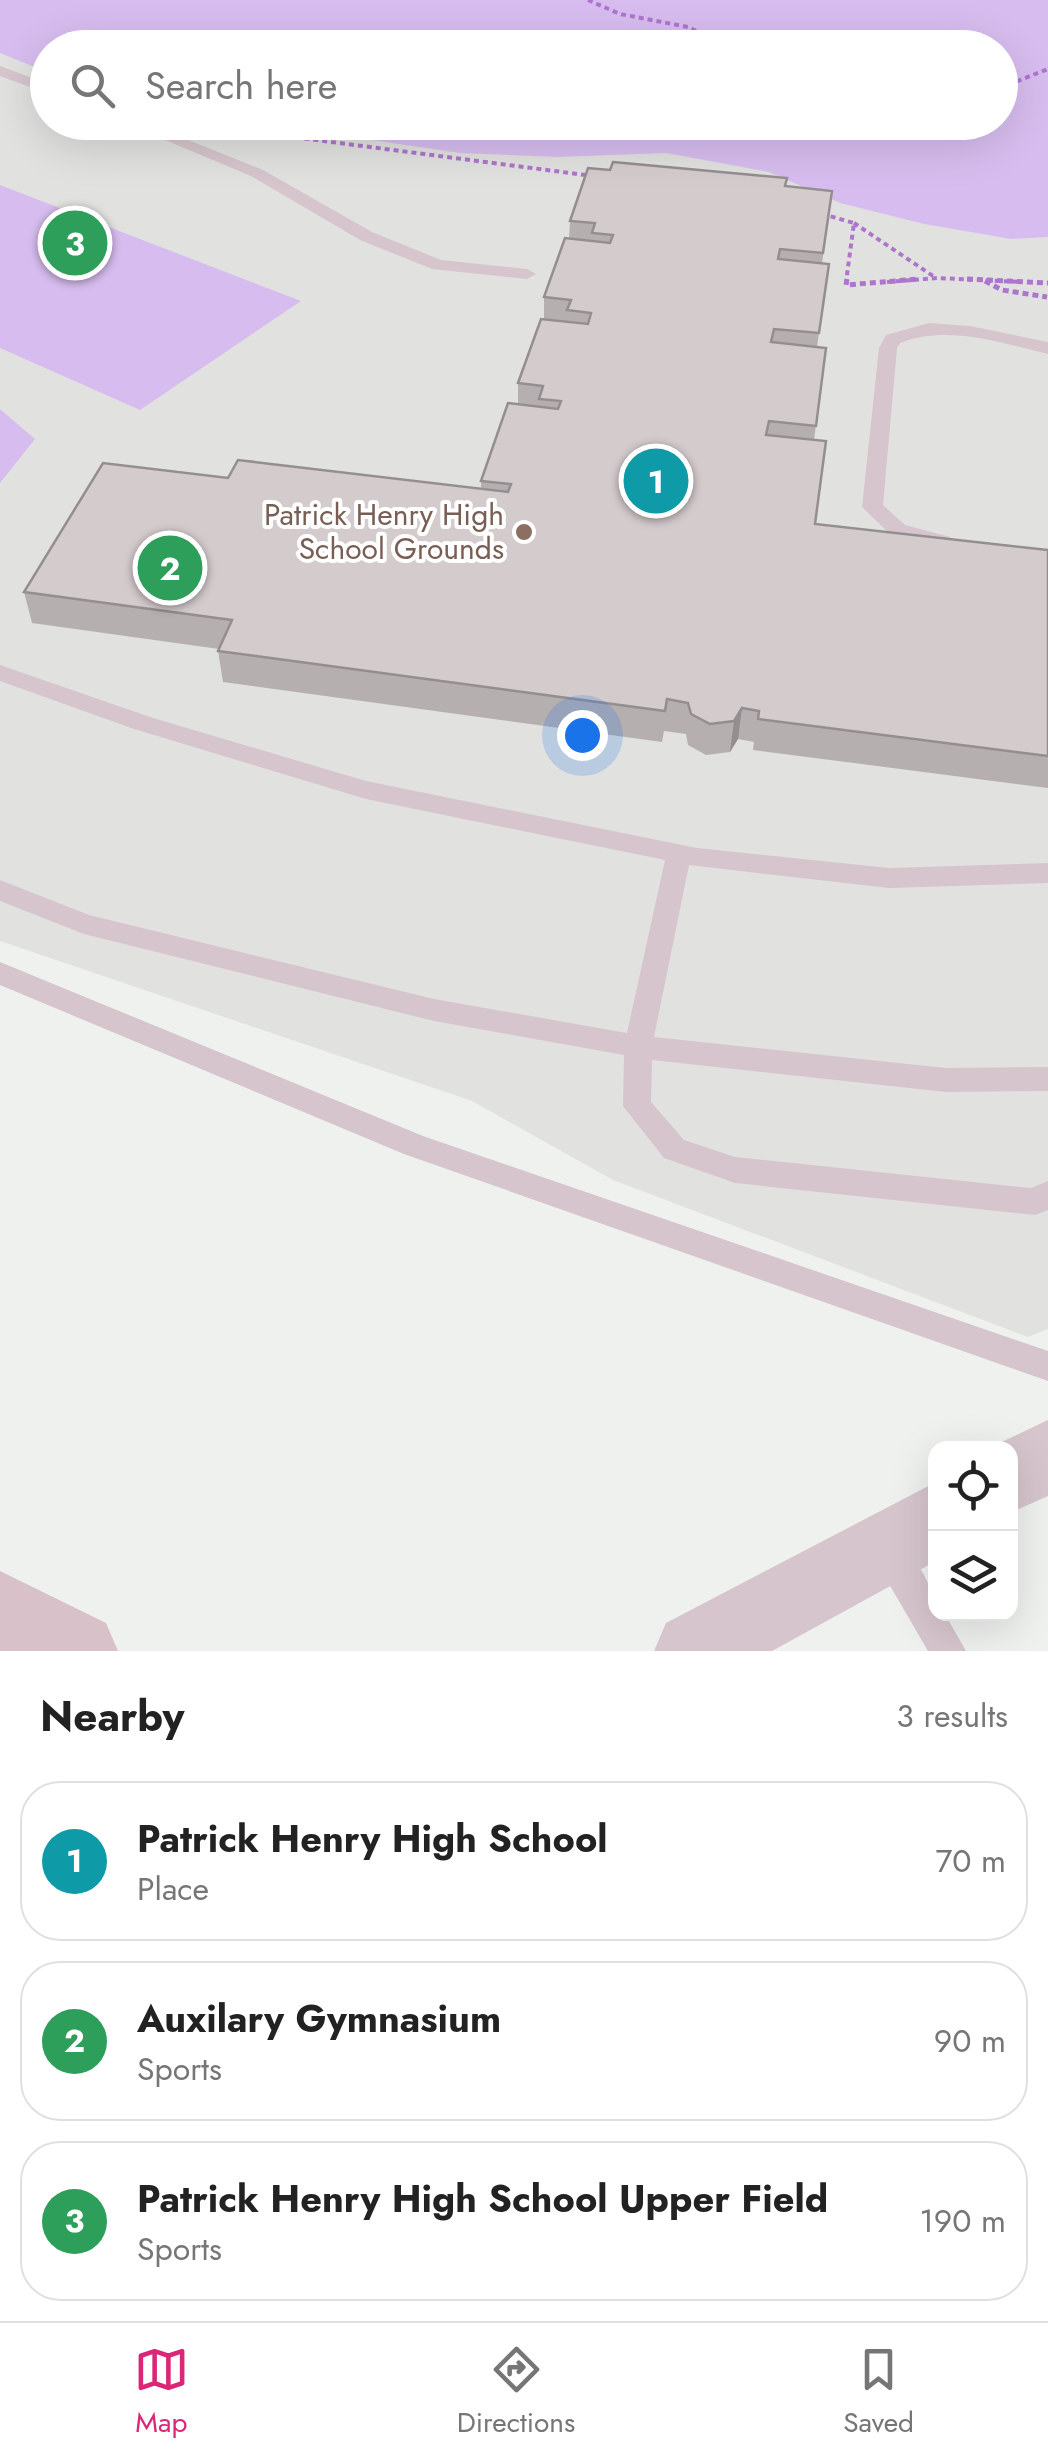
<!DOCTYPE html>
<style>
body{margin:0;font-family:Jost,sans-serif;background:#f6f6f6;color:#222}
.controls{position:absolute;right:30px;bottom:30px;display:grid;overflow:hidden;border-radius:20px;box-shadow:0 10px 40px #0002}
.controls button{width:90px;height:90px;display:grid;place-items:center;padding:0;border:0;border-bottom:2px solid #e0e0e0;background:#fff;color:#222;font:50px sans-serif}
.you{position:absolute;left:582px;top:735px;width:35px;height:35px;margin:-25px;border:8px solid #fff;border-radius:50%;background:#1a73e8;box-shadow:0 0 0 15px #1a73e833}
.badge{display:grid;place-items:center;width:65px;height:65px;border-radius:50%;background:#db2777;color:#fff;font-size:32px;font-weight:700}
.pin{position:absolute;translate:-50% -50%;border:5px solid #fff;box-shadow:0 2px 10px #0006}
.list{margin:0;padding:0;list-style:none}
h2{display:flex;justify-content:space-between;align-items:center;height:130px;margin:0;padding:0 40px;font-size:42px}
h2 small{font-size:32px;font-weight:400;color:#767676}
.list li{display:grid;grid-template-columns:65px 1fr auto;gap:30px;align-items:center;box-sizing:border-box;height:160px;margin:0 20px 20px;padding:0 20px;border:2px solid #e0e0e0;border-radius:40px}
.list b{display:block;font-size:38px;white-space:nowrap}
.list p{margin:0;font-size:32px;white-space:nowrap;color:#767676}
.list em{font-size:32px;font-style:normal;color:#767676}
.icon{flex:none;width:55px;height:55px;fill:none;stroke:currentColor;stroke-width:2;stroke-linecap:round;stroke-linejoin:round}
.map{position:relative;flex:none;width:1048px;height:1651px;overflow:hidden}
.search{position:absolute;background:#fff;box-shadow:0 10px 40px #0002;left:30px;right:30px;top:30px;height:110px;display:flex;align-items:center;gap:25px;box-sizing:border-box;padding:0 35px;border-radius:55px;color:#767676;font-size:38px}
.sheet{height:670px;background:#fff}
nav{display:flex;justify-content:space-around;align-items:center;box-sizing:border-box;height:140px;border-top:2px solid #e0e0e0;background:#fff;font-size:28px;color:#767676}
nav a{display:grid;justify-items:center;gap:5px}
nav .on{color:#db2777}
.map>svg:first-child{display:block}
.education{fill:#e1e2e0;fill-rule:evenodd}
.green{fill:#d7bdef}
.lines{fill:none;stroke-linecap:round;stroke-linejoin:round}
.path-far1{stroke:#ae75cd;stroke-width:4;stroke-dasharray:5 4;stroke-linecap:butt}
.path{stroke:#ae75cd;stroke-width:5;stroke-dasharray:6 4;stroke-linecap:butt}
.service{fill:#d6c5cc;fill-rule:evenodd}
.tertiary{fill:#d6c5cc;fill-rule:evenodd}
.secondary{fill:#d8c1c9;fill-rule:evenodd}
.wall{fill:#b6afb0}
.shaded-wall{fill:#948e90}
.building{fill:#d4cbcd;stroke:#948e90;stroke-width:2.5}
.education-dot{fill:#8d6e63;stroke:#fff;stroke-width:4}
.labels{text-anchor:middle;stroke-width:8;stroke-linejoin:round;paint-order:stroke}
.education-label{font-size:30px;fill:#785e54;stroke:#fff;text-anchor:end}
</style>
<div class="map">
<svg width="1048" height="1651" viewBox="0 0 1048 1651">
<rect width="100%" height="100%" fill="#eff1ef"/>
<path class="education" d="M0 0H1048V1329L1028 1337 613 1180 472 1101 0 941ZM48 48H1000V122H48Z"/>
<path class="green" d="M0 0H1048V237L1011 239 924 224 840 203 769 172 666 153 557 157 460 153 256 123 1000 122V48H48L47 72 0 53Z
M0 185 301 301 140 410 0 348Z
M0 409 35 439 0 483Z"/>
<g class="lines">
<path class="path-far1" d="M588 0 620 14 688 27 732 48
M1000 88 1048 69
M224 128 593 176
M822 214 854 223 846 282
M854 223 936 278
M887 282 937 278 1022 282"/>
<path class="path" d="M847 279 846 285 919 279
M967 279 1048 283
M985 281 1002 290 1047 297"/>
<path class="service" d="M0 66 48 84V94L0 76Z
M122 122H144L263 170 372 232 441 260 527 269 536 274 527 279 432 269 360 240 251 176Z
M929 323 970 326 1048 342V354C1000 343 948 324 900 343L897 348 883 505 905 525 950 537 953 542 942 549 891 535 862 507 879 348 886 335Z
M0 665 150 717 366 781 697 848 889 868 1048 863V883L889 888 689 865 654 1037 946 1068 1048 1067V1091L946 1092 652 1060 651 1102 684 1140 735 1157 1031 1188 1048 1181V1210L1035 1215 735 1183 664 1158 623 1106 624 1055 434 1021 84 934 0 901V880L89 915 434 999 627 1033 665 860 366 799 134 729 0 681Z
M0 962 423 1136 1048 1351V1381L404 1154 0 985Z
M888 1536C911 1545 936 1589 936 1614H945L966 1651H928L871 1553 876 1541Z"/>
<path class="tertiary" d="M1048 1420V1496L1010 1513V1448H989Z
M936 1482V1561L772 1651H654L666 1623Z"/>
<path class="secondary" d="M0 1571 106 1623 118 1651H0Z"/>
</g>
<path class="wall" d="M786 186 832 191 822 263 829 264 817 347 826 348 814 440 815 524 1048 550V788L753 750 754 742 738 739 730 752 706 755 688 745 686 734 664 731 662 742 223 682 218 651 219 649 32 623 24 592 228 478 481 489V481L518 404V383L544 319V297L569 239 570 221Z"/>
<path class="shaded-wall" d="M742 708 738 739 730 752 734 721Z"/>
<path class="building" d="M613 162 787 178 785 186 832 191 823 253 780 249 778 259 829 264 819 333 774 329 771 342 826 348 816 426 769 421 766 435 826 441 815 524 1048 550V756L758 719 759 711 742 708 734 721 710 724 691 714 688 703 667 699 665 711 218 651 232 620 24 592 103 463 228 478 238 460 508 492 511 484 481 481 508 403 558 409 561 401 539 399 543 386 518 383 541 319 588 324 591 313 567 310 571 300 544 297 565 238 610 243 613 235 592 233 595 223 570 221 588 168 610 170Z"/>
<circle class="education-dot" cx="524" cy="532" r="10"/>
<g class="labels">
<g class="education-label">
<text x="504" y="525">Patrick Henry High<tspan x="504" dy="34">School Grounds</tspan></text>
</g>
</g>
</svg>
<div class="controls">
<button><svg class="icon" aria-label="locate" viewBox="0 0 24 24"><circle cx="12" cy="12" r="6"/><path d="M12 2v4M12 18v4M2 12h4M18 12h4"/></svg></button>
<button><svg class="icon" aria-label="layers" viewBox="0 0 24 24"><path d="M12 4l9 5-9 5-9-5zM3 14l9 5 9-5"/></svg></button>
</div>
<div class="you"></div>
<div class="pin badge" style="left:656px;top:481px;background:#0f9aa8">1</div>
<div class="pin badge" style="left:170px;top:568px;background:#2e9e5b">2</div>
<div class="pin badge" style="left:75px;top:243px;background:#2e9e5b">3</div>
<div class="search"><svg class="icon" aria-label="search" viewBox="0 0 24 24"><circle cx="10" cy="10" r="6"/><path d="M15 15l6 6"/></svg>Search here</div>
</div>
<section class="sheet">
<h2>Nearby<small>3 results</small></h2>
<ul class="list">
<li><span class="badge" style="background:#0f9aa8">1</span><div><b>Patrick Henry High School</b><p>Place</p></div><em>70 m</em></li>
<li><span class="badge" style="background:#2e9e5b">2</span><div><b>Auxilary Gymnasium</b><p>Sports</p></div><em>90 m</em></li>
<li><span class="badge" style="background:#2e9e5b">3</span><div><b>Patrick Henry High School Upper Field</b><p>Sports</p></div><em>190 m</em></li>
</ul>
</section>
<nav>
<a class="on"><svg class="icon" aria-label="map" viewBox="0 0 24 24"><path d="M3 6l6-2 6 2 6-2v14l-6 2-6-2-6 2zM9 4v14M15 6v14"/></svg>Map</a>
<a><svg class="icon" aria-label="directions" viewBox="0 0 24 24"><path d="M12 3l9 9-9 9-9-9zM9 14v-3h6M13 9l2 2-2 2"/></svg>Directions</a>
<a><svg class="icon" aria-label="saved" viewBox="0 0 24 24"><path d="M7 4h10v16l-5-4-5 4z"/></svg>Saved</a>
</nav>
